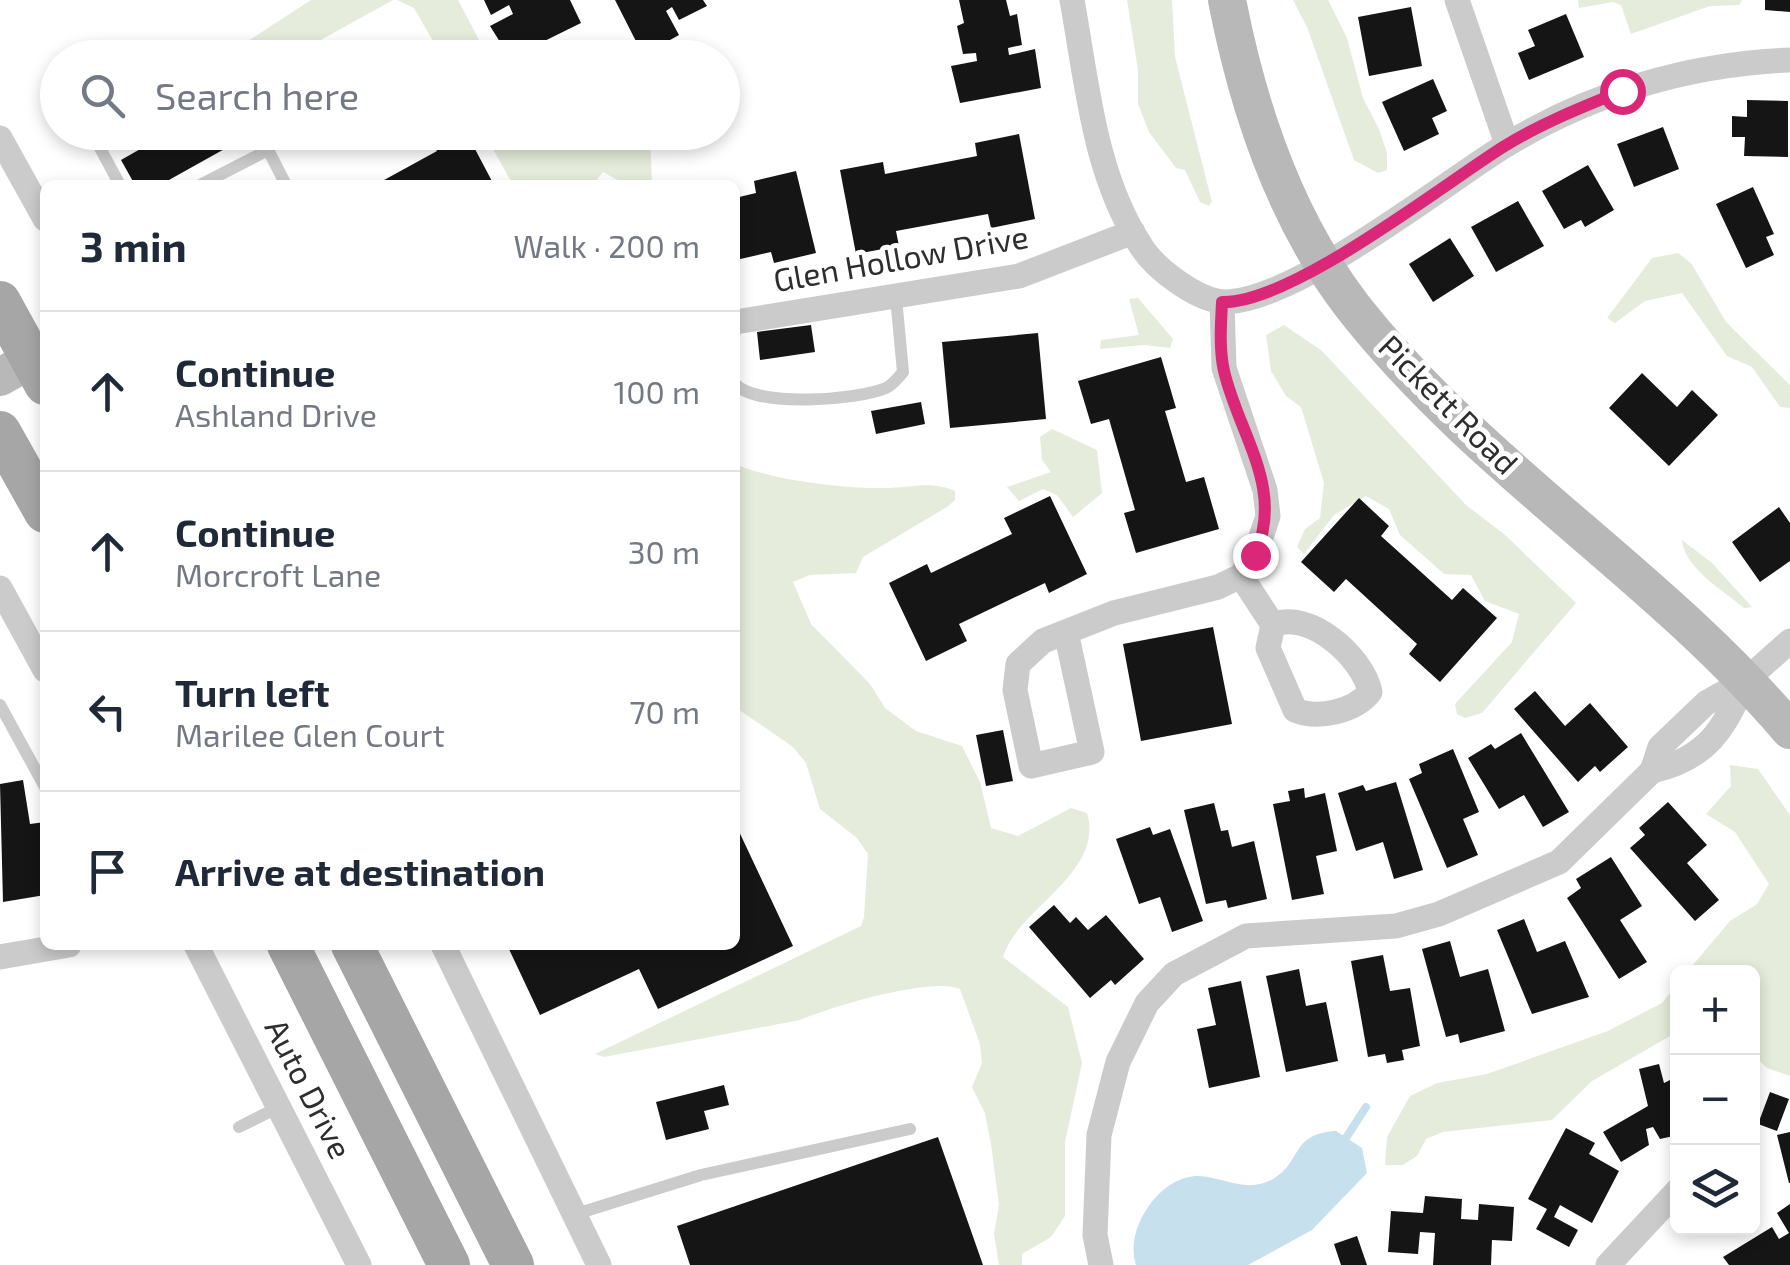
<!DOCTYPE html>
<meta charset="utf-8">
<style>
body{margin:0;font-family:"Exo 2",sans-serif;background:#f2f2f3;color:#1f2937}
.controls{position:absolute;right:30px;bottom:30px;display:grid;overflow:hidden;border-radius:15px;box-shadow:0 5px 15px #0003}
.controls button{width:90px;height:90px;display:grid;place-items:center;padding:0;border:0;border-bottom:2px solid #e0e1e3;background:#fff;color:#1f2937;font:50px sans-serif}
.stop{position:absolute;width:30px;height:30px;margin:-22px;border:8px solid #db2777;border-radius:50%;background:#fff}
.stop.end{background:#db2777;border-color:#fff;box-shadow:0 2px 10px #0008}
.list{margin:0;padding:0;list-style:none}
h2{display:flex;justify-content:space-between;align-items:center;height:130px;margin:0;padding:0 40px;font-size:42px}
h2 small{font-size:32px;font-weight:400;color:#747a83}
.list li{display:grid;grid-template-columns:65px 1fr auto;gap:30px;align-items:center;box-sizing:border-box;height:160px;padding:0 40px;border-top:2px solid #e0e1e3}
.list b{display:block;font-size:38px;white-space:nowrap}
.list p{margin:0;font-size:32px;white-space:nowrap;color:#747a83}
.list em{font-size:32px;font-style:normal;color:#747a83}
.icon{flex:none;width:55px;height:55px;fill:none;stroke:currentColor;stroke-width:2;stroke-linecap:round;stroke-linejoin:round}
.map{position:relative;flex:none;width:1790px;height:1265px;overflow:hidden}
.search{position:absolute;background:#fff;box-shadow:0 5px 15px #0003;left:40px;top:40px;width:700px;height:110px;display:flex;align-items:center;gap:25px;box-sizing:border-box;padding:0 35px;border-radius:55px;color:#747a83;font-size:38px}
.panel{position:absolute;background:#fff;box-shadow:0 5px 15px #0003;left:40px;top:180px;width:700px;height:770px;border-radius:15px}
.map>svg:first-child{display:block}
.green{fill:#e5ecdb}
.water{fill:#c6e0ed}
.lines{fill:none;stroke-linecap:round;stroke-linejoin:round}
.stream{stroke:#c6e0ed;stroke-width:8}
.building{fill:#151515}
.lane{stroke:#cbcbcb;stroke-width:12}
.street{stroke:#cbcbcb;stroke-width:25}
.secondary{stroke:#b8b8b8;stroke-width:38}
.primary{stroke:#a6a6a6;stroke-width:42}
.route{stroke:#db2777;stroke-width:12}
.labels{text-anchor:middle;stroke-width:10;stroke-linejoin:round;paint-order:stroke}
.street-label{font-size:32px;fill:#2e2e2e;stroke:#fff}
</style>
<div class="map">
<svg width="1790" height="1265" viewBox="0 0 1790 1265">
<rect width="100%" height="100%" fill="#fff"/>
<path class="green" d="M311 0H393L290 57H223Z
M397 0H458L488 57H442L414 8Z
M1127 0H1172L1175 57 1212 202 1209 206 1200 202 1185 170 1176 168 1149 132 1138 104V70Z
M1293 0H1328L1347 38 1363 98 1379 129 1387 153V170L1378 173 1354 160 1307 27Z
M1578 0H1742L1739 5 1710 6 1631 34 1621 5 1613 2 1579 8Z
M484 133H650L652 183 627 185 603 172 593 185H513Z
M1678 253 1691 263 1726 322 1790 385V408L1780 407 1752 367 1727 356 1682 293 1645 301 1615 323 1607 318 1652 258Z
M1138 298 1173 339 1170 348 1144 345 1100 349 1101 340 1139 335 1129 299Z
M1284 325 1322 351 1466 505 1504 534 1576 603 1482 713 1465 718 1457 714 1455 704 1512 642 1519 614 1485 601 1471 575 1444 574 1400 535 1389 509 1366 496 1334 515 1304 554 1297 547 1305 529 1320 518 1324 483 1301 407 1286 396 1271 371 1266 335Z
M1052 429 1097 450 1102 493 1073 517 1057 495 1043 489 1019 501 1007 487 1051 472 1042 460 1040 437Z
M735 464C772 480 843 489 884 488 910 488 931 480 955 491V500L947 507 863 557 856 573 810 575 793 582 811 624 870 684 885 708 916 731 962 746 980 782 991 828 1018 836 1071 808 1087 813C1105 874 1018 907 1003 957L1068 1007 1082 1063 1065 1142V1216L1051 1237 1022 1254V1265H999L994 1234 999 1205 991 1144 985 1113 972 1087 982 1063 980 1044 960 989C931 976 830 1007 800 1020L604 1057 595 1054 861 926 864 917 868 854 857 838 820 809 806 763 793 747 735 707Z
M1682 540 1712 563 1752 607 1744 608C1724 591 1684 568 1682 540Z
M1730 765 1758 769 1790 815V1076L1767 1068 1753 1055 1752 972H1687L1730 921 1757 904 1769 884 1735 832 1706 814 1731 786Z
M1677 984V1032L1592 1081 1552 1120 1443 1132 1426 1139 1417 1156 1403 1165H1385L1387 1137 1410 1096 1437 1083 1487 1074 1608 1031 1662 1003Z"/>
<path class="water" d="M1336 1131 1362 1148 1367 1173 1312 1230 1248 1265H1136C1124 1230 1159 1176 1198 1176 1224 1177 1247 1194 1273 1179 1303 1161 1290 1134 1336 1131Z"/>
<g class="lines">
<path class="stream" d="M1344 1141 1366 1107"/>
</g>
<path class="building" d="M484 0H570L581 23 510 58 490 26 513 14 509 5 491 15Z
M615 0H703L707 6 679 20 672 7 666 11 679 35 643 55Z
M959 0H1006L1010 16 1017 14 1022 45 1008 48 1009 55 1035 49 1041 88 960 103 951 66 977 61 976 53 963 54 957 26 964 23Z
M1765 0H1790V12L1765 10Z
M1411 7 1422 66 1369 76 1358 17Z
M1566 14 1584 57 1529 80 1518 53 1535 46 1528 30Z
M1433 79 1447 111 1432 118 1439 134 1404 151 1382 102Z
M1747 100 1788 101V157L1744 156 1745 137H1732V116L1747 117Z
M1663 127 1679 169 1634 187 1617 144Z
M170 132H220L228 147 160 185H135L121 160Z
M426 132H466L494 185H375L437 151Z
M1019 134 1035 219 991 228 988 214 896 231 899 246 856 254 840 170 883 162 885 174 977 156 975 143Z
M1588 165 1614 210 1585 227 1581 220 1564 229 1542 191Z
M796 171 816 253 774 263 771 252 736 260 735 198 756 193 754 181Z
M1753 187 1774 234 1766 237 1774 255 1746 268 1716 204Z
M1518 201 1544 246 1496 272 1471 227Z
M1450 238 1474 276 1433 302 1409 264Z
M811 325 815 352 760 360 757 332Z
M1038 333 1046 419 950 428 942 342Z
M1161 357 1176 408 1165 411 1186 482 1204 477 1219 529 1136 553 1124 513 1135 510 1109 419 1091 424 1078 381Z
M1642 373 1677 407 1692 390 1718 415 1669 466 1609 408Z
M921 402 925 424 876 434 871 411Z
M1050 496 1087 574 1049 593 1045 583 959 624 967 641 926 661 889 583 927 564 931 573 1012 534 1004 518Z
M1359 498 1389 526 1381 536 1452 600 1463 588 1497 618 1440 682 1409 654 1417 644 1346 579 1334 592 1301 562Z
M1779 507 1790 523V561L1760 582 1732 542Z
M1213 627 1232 724 1141 741 1123 644Z
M1535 691 1565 726 1590 703 1628 747 1600 772 1595 766 1578 782 1514 709Z
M1003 730 1013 781 986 786 976 735Z
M1521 733 1569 812 1543 827 1524 795 1499 809 1468 758 1491 744 1495 749Z
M1453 749 1479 812 1463 819 1478 855 1447 868 1409 779 1422 773 1419 764Z
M23 780 30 824 45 822V895L3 902 0 784Z
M1396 782 1423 870 1394 879 1383 842 1356 851 1338 793 1363 785 1366 791Z
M1304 788 1305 798 1325 793 1337 851 1316 856 1324 894 1292 900 1273 804 1290 801 1288 791Z
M1668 802 1707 845 1687 863 1719 900 1695 921 1630 848 1645 835 1639 828Z
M1214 803 1221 831 1228 830 1232 847 1254 841 1267 899 1228 908 1226 900 1206 904 1184 810Z
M735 823 793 946 658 1009 639 969 540 1015 507 945H735Z
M1150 827 1153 835 1170 829 1203 921 1172 932 1160 897 1139 904 1116 839Z
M1611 857 1642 906 1620 920 1647 962 1619 979 1567 898 1581 888 1576 879Z
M1054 905 1070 923 1076 917 1088 930 1106 915 1144 959 1115 985 1111 980 1090 998 1029 927Z
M1524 919 1537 952 1565 941 1589 997 1532 1014 1497 930Z
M1450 941 1460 977 1488 969 1505 1031 1460 1043 1458 1034 1446 1037 1422 949Z
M1383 955 1390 991 1410 988 1420 1046 1402 1050 1404 1060 1387 1063 1385 1054 1368 1057 1351 961Z
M1299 969 1306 1006 1326 1002 1338 1061 1286 1072 1266 976Z
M1241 981 1260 1077 1209 1088 1197 1029 1216 1025 1208 988Z
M1659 1064 1664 1083 1678 1076V1135L1660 1139 1653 1127 1646 1129 1649 1145 1621 1162 1603 1132 1648 1106 1639 1069Z
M724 1085 729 1105 704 1111 709 1129 666 1140 656 1102Z
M1770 1092 1789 1099 1777 1131 1758 1124Z
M1566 1128 1595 1143 1589 1154 1619 1171 1592 1223 1560 1205 1554 1217 1578 1230 1569 1247 1536 1229 1547 1209 1528 1199Z
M1790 1132V1183H1789L1777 1135Z
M938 1137 983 1265H690L677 1226Z
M1425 1196 1462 1199 1461 1219 1478 1220 1479 1204 1514 1207 1512 1241 1492 1240 1491 1265H1433L1435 1233 1420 1232 1418 1254 1388 1252 1391 1211 1423 1213Z
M1790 1204V1265H1729L1723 1257 1772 1227 1779 1239 1789 1233 1777 1213Z
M1357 1236 1367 1265H1341L1334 1244Z"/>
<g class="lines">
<path class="lane" d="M259 132 286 185
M120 185 100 148 130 132
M200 185 268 150
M735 384C758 408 857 400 886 388 892 385 899 377 903 372L896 298
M0 705 45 787
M239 1127 279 1107
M576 1214 701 1175 910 1129"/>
<path class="street" d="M1072 0C1087 82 1094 175 1141 246 1155 269 1200 303 1228 302 1299 298 1439 187 1503 147 1590 93 1689 64 1790 60
M1457 0 1507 144
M0 138 45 219
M735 322 1019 276 1133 232
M1241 576 1273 625 1268 648 1295 710C1318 720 1355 711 1370 692 1363 657 1309 609 1273 625
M0 588 45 670
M1066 632 1092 752 1031 766 1015 690 1018 664 1043 641 1114 613 1218 587 1241 576 1255 555 1268 516 1265 490 1224 368 1222 302
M1652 771C1706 759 1724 730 1745 681
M196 945 359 1265
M443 945 599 1265
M0 957 69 945
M1101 1265 1095 1235 1099 1135 1118 1062 1147 1003 1174 974 1246 936 1396 926 1439 914 1559 862 1652 771 1660 747 1706 703 1745 681 1790 641
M1608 1265 1678 1190"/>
<path class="secondary" d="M1227 0C1248 108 1285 219 1353 307 1479 468 1659 575 1790 730
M0 377 32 359"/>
<path class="primary" d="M0 302 45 384
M0 432 45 512
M288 945 449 1265
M352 945 513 1265"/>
</g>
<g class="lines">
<path class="route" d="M1255 555C1285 488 1239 435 1224 371 1219 349 1221 324 1222 302 1291 304 1441 186 1503 147 1540 124 1582 107 1622 91"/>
</g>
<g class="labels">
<g class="street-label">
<text transform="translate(901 259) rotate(-10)" y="11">Glen Hollow Drive</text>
<text transform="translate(1448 405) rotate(45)" y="11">Pickett Road</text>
<text transform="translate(308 1089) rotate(63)" y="11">Auto Drive</text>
</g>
</g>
</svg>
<div class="controls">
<button>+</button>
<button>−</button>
<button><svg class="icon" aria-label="layers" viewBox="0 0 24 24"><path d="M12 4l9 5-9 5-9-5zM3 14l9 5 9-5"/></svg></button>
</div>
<div class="stop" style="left:1622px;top:91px"></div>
<div class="stop end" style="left:1255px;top:555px"></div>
<div class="search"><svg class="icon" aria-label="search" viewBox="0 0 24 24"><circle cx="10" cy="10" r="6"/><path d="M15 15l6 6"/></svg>Search here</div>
<section class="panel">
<h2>3 min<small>Walk · 200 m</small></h2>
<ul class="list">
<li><svg class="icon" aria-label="ahead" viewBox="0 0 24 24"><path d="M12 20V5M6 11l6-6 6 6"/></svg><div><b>Continue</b><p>Ashland Drive</p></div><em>100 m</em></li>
<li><svg class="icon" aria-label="ahead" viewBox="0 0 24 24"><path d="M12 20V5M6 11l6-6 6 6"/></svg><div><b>Continue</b><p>Morcroft Lane</p></div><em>30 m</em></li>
<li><svg class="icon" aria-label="left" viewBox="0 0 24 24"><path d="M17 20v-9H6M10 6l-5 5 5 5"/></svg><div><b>Turn left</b><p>Marilee Glen Court</p></div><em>70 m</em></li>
<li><svg class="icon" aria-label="arrive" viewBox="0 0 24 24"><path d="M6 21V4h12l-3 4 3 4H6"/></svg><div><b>Arrive at destination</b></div></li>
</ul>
</section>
</div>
